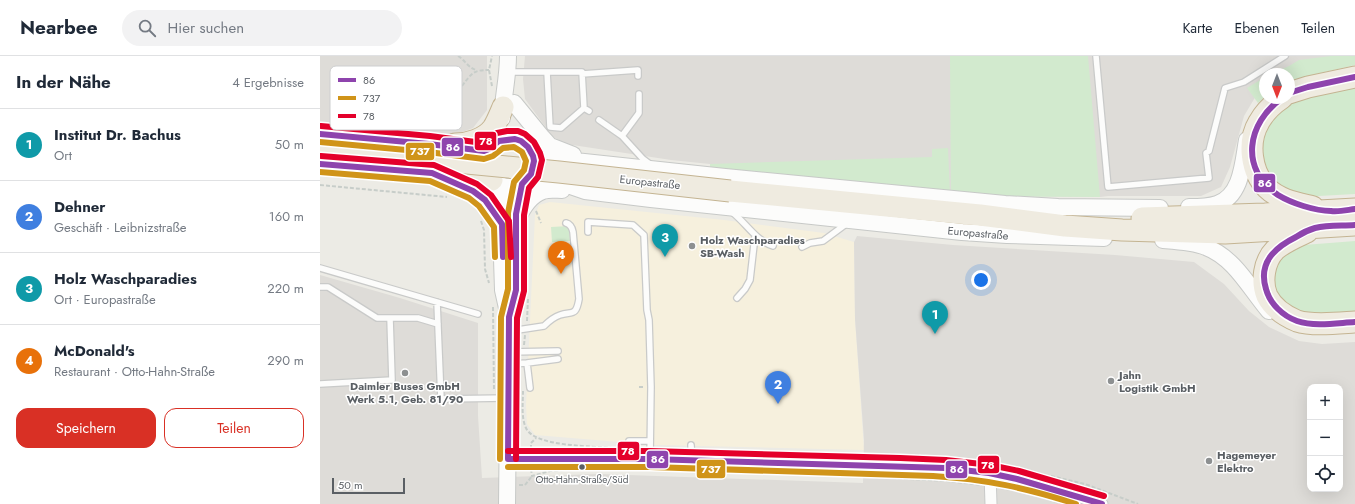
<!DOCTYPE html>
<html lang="de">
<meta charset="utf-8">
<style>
body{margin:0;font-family:Jost,sans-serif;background:#f2f2f3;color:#1f2937}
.controls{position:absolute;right:12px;bottom:12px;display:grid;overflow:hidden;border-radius:8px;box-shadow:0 4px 16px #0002}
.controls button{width:36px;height:36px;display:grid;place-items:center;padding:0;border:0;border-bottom:1px solid #e0e1e3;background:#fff;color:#1f2937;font:20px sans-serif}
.compass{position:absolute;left:939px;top:12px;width:36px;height:36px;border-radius:50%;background:#fff;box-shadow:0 4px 16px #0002;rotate:180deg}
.scale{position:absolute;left:12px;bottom:10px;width:73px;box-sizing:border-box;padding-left:4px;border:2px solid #5a5f64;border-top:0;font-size:11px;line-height:14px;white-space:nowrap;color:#5a5f64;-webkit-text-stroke:3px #fff;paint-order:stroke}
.you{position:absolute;left:661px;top:224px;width:14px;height:14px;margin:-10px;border:3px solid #fff;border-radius:50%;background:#1a73e8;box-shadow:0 0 0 6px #1a73e833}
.badge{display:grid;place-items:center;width:26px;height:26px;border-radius:50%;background:#d93025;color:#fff;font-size:13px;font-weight:700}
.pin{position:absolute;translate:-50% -33px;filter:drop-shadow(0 1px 2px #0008)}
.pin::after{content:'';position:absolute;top:21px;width:14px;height:12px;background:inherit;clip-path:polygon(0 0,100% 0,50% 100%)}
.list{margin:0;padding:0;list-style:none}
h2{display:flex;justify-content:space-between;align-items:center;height:52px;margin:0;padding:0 16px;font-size:17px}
h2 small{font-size:13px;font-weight:400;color:#747a83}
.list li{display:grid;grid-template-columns:26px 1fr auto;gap:12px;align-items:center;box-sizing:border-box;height:72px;padding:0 16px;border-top:1px solid #e0e1e3}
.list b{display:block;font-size:15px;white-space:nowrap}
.list p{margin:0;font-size:13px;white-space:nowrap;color:#747a83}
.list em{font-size:13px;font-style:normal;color:#747a83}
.actions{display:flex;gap:8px;padding:12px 16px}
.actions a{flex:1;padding:9px 0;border:1px solid #d93025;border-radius:12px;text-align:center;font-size:14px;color:#d93025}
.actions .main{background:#d93025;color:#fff}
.icon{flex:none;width:22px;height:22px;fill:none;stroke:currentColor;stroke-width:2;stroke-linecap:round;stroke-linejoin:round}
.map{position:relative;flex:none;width:1035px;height:448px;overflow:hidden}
header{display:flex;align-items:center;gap:24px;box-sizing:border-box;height:56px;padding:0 20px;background:#fff;border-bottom:1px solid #e0e1e3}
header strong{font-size:19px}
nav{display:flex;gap:22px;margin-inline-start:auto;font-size:14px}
.search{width:280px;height:36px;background:#f2f2f3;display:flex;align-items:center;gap:10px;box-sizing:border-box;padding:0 14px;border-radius:22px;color:#747a83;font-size:15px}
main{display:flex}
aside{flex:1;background:#fff}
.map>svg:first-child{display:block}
.commercial{fill:#f6f0dd}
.industrial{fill:#dedcd8;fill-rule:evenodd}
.green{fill:#d2eace}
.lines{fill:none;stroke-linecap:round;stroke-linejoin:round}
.lane-casing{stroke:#c9cac9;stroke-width:8}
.street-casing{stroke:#c9cac9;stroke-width:13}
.secondary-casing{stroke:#c7c9c7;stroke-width:18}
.highway-casing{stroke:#c4b492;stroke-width:23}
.path{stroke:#c7cdc9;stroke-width:2;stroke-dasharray:4 2;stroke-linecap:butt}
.lane{stroke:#fcfcfb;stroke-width:5.5}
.street{stroke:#fcfcfb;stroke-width:11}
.secondary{stroke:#fcfcfb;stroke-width:16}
.highway{stroke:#efebe0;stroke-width:21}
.highway-bridge-casing{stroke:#c4b492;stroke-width:23;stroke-linecap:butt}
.highway-bridge{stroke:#efebe0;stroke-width:21}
.bus-1-casing{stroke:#fff;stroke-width:9}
.bus-2-casing{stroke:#fff;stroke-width:9}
.bus-3-casing{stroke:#fff;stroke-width:9}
.bus-1{stroke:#8e44ad;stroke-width:6}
.bus-2{stroke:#d09419;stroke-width:6}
.bus-3{stroke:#e4002b;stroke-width:6}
.poi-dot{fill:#8d9091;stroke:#fff;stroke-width:1.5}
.bus-dot{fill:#5a5f64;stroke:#fff;stroke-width:1.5}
.labels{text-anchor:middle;stroke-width:3;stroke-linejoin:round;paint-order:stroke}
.bus-label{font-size:10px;fill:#5a5f64;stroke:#fff}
.street-label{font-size:11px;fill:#5a5f64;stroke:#fff}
.poi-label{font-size:11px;font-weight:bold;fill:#5a5f64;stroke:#fff;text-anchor:start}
.key{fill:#fff;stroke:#cecfd0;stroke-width:1}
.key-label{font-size:11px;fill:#5a5f64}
.line-badge{stroke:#fff;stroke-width:1.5}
.badge-label{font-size:11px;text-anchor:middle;font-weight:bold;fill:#fff}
</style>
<header>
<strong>Nearbee</strong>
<div class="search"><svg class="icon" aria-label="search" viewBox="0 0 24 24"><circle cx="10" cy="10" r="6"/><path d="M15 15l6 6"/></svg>Hier suchen</div>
<nav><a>Karte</a><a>Ebenen</a><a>Teilen</a></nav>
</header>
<main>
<aside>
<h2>In der Nähe<small>4 Ergebnisse</small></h2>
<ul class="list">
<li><span class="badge" style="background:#0f9aa8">1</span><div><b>Institut Dr. Bachus</b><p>Ort</p></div><em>50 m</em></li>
<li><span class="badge" style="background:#3f7fe0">2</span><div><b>Dehner</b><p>Geschäft · Leibnizstraße</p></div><em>160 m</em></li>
<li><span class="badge" style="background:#0f9aa8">3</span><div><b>Holz Waschparadies</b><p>Ort · Europastraße</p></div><em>220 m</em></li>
<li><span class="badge" style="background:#e8710a">4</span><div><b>McDonald's</b><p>Restaurant · Otto-Hahn-Straße</p></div><em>290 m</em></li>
</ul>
<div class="actions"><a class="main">Speichern</a><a>Teilen</a></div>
</aside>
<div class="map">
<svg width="1035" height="448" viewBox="0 0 1035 448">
<rect width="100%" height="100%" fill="#ecebe5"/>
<path class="commercial" d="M230 146 404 164 504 177 534 186 535 263 544 394 336 389 215 379 207 368 206 349 215 159 219 149Z"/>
<path class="industrial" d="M0 0H167V54L153 72 134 79 63 72 0 68Z
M205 0H1035V1L965 18H945V27L943 28 924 60 910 111 901 131 881 140H788L780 141 630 139 390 108 351 104 246 88 232 80 205 43 203 23Z
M537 180 633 189 795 199 874 206 904 228 929 255 949 271 979 285 1002 288 1035 286V448H0V219L80 242 158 267V360L162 422 279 418 543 427 544 384 535 263 534 186ZM990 331H1020V433H990Z"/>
<path class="green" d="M630 0H768L780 141 631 140Z
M1011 0H1035V9L992 19 969 26V18H951L969 10 979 4Z
M945 21V41L938 47 927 32Z
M1035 25V138L981 141 956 132 941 112V72L960 49Z
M628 92 630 139 390 113V108L612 101V93Z
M249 170 250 185 232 186 231 171Z
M1035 185V261L1001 263 959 249 950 212 960 202 984 189Z"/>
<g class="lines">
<defs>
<path id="lane" d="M776 0 788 131 889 122 886 97 889 95 905 32 924 26 965 0
M188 16H262L264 52 269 55
M227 16 230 71 241 72 264 52
M262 18 318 14V20
M279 64 302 80 323 103 331 109
M302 80 319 57V38
M412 156C427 168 435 184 453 190
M268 176V166L313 169 324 179 327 254 329 264 331 331 330 403
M482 191 490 187 503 185 526 168
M0 212 158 258
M0 231H8L57 262H98L118 268
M417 242 425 233 430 224 435 180
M117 246 121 343 187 342
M191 275 224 270C228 266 234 261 240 259 252 255 256 261 259 243L253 176C252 171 250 168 246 167
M191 296 238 295
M207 307 238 303
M191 308 207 307 210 332
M0 328 72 324 70 262
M309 385H330
M371 389 372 405"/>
<path id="street" d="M188 403H330L580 410C610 411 640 413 669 417 707 423 745 436 782 448
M670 418 671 448"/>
<path id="secondary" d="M194 47 221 80 230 90 253 99
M182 62C183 41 188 21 188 0
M166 107a24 24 0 1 1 48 0a24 24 0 1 1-48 0Z
M211 95 218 99 236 103 405 121 685 148 738 151 840 152
M205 125H217L239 126 265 135 331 143 642 176 687 179 784 182
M176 127 180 141 183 234 189 261 187 448
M869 151C878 151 888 151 897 148 922 140 923 106 927 84
M197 164C202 153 211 139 223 135 228 133 236 134 242 134
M843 184C856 185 874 186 886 191 915 202 930 233 949 255
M190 257 196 234V158L202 128"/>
<path id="highway" d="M969 37 988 31 1035 21
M962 42C953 48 944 57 939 66 927 86 931 116 947 132 959 144 977 147 993 151
M0 78 109 88 158 95H164L169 93
M135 88C148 88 165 83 173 72 177 66 180 58 183 51
M0 108 156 120 172 124
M127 124C135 127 145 130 153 135 166 143 175 156 182 168
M410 135 660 159 745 170 802 174 905 177 1035 169
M822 162 945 158 1035 153
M987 176C976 181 964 186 955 194 944 205 941 226 947 240 953 252 965 260 977 265 992 270 1019 267 1035 266"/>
</defs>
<use href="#lane" class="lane-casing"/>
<use href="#street" class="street-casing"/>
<use href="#secondary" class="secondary-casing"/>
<use href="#highway" class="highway-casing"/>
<path class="path" d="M138 0C145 4 149 13 157 14
M142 30C152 17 153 14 169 14
M172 30 169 14 172 0
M0 129 127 141
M216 155 221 167
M161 165 164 174 165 213 169 227
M173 251 174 335
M207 265 208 242
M204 289 205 279
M319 331H324
M203 335C203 346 201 362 206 372 214 391 274 390 293 392
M211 393V387L216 382
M559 398 577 399
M595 399 633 402
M211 413 212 420 230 415 244 414
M536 420 627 425 662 429
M731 420 765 428 818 448
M199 429H205L212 420
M680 432 699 435
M705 436 743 448"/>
<use href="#lane" class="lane"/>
<use href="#street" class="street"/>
<use href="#secondary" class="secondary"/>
<use href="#highway" class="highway"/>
<defs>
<path id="highway-bridge" d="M0 93 239 116 410 135"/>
</defs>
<use href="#highway-bridge" class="highway-bridge-casing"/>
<use href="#highway-bridge" class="highway-bridge"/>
<defs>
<path id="bus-1" d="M969 37 988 31 1035 21
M962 42C927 67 919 113 958 139 971 147 995 155 1011 155 1019 156 1027 154 1035 153
M0 78 109 88 164 95 169 93 179 85 195 83 201 85 208 91 213 100 214 105 211 118 202 128 196 158V234L189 261 188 403
M0 108 112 117 153 135 165 144 182 168 183 201
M1035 169C1022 170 1008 169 995 172 988 174 982 177 976 181 954 192 938 207 946 233 950 248 963 260 977 265 995 271 1017 267 1035 266
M188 403H330L625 412 669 417 697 423 782 448"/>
<path id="bus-2" d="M0 86 108 96 164 103 173 100 183 92 194 91 202 96 206 105 204 114 194 126 188 157V233L181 261 180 403
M0 116 110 125 149 142 159 150 174 171 175 201
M188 411H330L613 420C665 423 707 432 756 448"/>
<path id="bus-3" d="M1 70 110 80 163 87 177 77 187 75H198L205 78 214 86 220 97 222 104 218 121 209 132 204 159V235L197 262 196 403
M1 100 114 109 157 128 171 139 189 165 191 201
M188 395H330L580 402 626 404 670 409 699 415 784 440"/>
</defs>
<use href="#bus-1" class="bus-1-casing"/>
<use href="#bus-2" class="bus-2-casing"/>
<use href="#bus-3" class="bus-3-casing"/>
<use href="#bus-1" class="bus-1"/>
<use href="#bus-2" class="bus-2"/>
<use href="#bus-3" class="bus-3"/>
</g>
<g class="poi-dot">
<circle cx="372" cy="190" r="4"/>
<circle cx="85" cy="317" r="4"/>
<circle cx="791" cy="325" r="4"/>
<circle cx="889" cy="405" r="4"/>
</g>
<circle class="bus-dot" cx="262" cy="411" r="3.5"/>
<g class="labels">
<g class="bus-label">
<text x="262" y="427">Otto-Hahn-Straße/Süd</text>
</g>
<g class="street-label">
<text transform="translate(330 126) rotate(6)" y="4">Europastraße</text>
<text transform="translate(658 177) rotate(5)" y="4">Europastraße</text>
</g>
<g class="poi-label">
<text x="380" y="188">Holz Waschparadies<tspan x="380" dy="13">SB-Wash</tspan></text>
<text x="799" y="323">Jahn<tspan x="799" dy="13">Logistik GmbH</tspan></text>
<text x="85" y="334" text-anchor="middle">Daimler Buses GmbH<tspan x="85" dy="13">Werk 5.1, Geb. 81/90</tspan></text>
<text x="897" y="403">Hagemeyer<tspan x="897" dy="13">Elektro</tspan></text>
</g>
</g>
<rect x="10" y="10" width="132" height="64" rx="6" class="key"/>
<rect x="18" y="22" width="18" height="4" fill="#8e44ad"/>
<rect x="18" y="40" width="18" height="4" fill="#d09419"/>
<rect x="18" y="58" width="18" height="4" fill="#e4002b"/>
<g class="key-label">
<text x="43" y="28">86</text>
<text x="43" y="46">737</text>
<text x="43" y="64">78</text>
</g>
<g class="line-badge">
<rect x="154" y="75" width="23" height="20" rx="4" fill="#e4002b"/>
<rect x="121" y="81" width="23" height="20" rx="4" fill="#8e44ad"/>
<rect x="85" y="86" width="30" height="19" rx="4" fill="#d09419"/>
<rect x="933" y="117" width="23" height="20" rx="4" fill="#8e44ad"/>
<rect x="297" y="385" width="23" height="20" rx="4" fill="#e4002b"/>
<rect x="326" y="394" width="23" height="19" rx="4" fill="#8e44ad"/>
<rect x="657" y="399" width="23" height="19" rx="4" fill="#e4002b"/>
<rect x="376" y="403" width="30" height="20" rx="4" fill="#d09419"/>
<rect x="625" y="404" width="23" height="19" rx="4" fill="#8e44ad"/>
</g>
<g class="badge-label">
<text x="166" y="89">78</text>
<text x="133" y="95">86</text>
<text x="100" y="99">737</text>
<text x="945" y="131">86</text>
<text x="308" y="399">78</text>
<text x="338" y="407">86</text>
<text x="668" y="413">78</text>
<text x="391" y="417">737</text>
<text x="637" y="417">86</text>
</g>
</svg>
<div class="controls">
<button>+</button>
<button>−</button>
<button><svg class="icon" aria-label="locate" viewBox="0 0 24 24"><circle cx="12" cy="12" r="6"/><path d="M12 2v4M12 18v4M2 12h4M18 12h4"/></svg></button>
</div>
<svg class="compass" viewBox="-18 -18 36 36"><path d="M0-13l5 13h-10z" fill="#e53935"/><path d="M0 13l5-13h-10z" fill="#747a83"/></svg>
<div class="scale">50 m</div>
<div class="you"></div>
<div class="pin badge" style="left:615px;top:278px;background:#0f9aa8">1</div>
<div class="pin badge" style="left:458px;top:348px;background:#3f7fe0">2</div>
<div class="pin badge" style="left:345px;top:201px;background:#0f9aa8">3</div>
<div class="pin badge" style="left:241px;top:218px;background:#e8710a">4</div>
</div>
</main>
